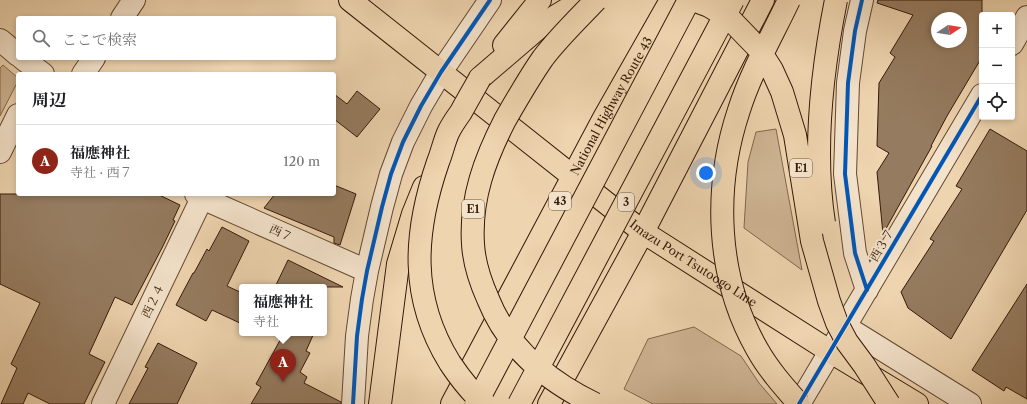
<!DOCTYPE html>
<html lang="ja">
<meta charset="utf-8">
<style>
body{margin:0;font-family:"Libre Caslon Text","Noto Serif JP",serif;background:#f6f6f6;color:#202124}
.controls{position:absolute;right:12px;top:12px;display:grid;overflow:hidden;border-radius:4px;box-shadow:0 2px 6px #0003}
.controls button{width:36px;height:36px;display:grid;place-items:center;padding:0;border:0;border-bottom:1px solid #e0e0e0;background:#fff;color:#202124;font:20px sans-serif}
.compass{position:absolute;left:931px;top:12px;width:36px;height:36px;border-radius:50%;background:#fff;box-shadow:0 2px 6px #0003;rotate:78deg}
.you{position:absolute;left:706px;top:173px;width:14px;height:14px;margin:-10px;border:3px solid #fff;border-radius:50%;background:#1a73e8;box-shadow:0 0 0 6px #1a73e833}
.badge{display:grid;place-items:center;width:26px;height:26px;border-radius:50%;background:#8f2418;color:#fff;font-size:13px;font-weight:700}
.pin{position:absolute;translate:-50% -33px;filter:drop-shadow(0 1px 2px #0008)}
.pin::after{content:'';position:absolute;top:21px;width:14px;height:12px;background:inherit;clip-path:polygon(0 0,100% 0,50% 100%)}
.popup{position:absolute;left:239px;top:284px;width:88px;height:52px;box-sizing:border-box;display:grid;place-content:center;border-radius:4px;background:#fff;filter:drop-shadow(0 1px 3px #0005);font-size:13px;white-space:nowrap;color:#757577}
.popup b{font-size:15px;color:#202124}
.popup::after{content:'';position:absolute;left:50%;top:100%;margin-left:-8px;border:8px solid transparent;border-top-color:#fff}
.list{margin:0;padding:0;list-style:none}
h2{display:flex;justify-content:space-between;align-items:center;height:52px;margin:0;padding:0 16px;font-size:17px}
h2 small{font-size:13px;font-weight:400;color:#757577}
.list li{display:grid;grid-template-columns:26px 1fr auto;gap:12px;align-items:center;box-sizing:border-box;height:72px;padding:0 16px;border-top:1px solid #e0e0e0}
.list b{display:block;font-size:15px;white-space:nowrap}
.list p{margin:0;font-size:13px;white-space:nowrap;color:#757577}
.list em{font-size:13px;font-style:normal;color:#757577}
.icon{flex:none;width:22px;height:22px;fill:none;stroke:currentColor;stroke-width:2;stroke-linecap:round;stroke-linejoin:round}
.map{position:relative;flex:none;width:1027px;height:404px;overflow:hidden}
.search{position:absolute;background:#fff;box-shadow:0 2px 6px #0003;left:16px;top:16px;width:320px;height:44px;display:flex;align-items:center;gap:10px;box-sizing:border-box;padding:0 14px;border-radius:4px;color:#757577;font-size:15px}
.panel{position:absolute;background:#fff;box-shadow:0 2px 6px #0003;left:16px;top:72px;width:320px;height:124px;border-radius:4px}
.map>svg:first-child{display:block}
.green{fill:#ceb493;stroke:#81674e}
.building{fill:#957b5f;stroke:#341a09;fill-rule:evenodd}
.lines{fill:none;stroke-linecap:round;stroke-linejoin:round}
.minor-casing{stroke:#624832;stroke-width:24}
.major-casing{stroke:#341a09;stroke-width:24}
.highway-casing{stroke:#341a09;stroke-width:24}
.minor{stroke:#f4e3cb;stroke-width:22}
.major{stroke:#eed4af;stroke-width:22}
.highway{stroke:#eed4af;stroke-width:22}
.highway-bridge-casing{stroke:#341a09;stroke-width:24;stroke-linecap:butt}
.highway-bridge{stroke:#eed4af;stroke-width:22}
.cycleway-casing{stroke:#f4e3cb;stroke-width:6}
.cycleway{stroke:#0057b8;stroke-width:4}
.labels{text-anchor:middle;stroke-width:4;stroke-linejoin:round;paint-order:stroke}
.shield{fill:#f4e3cb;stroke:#6e5643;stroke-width:1}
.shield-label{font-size:11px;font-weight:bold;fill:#341a09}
.street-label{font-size:12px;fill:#341a09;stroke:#f4e3cb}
</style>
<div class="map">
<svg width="1027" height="404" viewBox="0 0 1027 404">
<rect width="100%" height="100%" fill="#eed4af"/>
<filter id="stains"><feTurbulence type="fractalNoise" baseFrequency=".005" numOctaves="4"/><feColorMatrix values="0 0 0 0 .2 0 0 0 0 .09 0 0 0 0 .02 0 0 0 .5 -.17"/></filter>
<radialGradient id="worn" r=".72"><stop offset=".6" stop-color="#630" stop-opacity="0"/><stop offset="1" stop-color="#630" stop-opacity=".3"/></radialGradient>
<path class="green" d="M3 65 18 78V81L0 116V68Z
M776 129 802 270 744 228 748 162 756 132Z
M694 327 741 356 759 383 777 404H653L624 389 648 339Z"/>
<path class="building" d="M878 0H982V57L947 116 931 146H932L883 234 877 172 889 153 877 146 879 83 895 57 890 53 913 15 877 3ZM937 18H961V42H937Z
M357 91 380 109 357 137 334 119V94L347 104Z
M990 129 1027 151V210L951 339 908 308 901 292 934 241 930 239 962 189 956 186Z
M334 185 356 194 340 245 334 243V237L264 208 275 194H334Z
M0 194H157L180 205 173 220 175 221 162 248 132 305 115 297 89 354 105 362 84 404H50L28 393 23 404H1L17 368 11 364 40 303 0 284Z
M222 227 249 241 227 286 242 293V324L212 310 206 321 176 305 193 273H194L207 249 209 251Z
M288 260 343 287H275Z
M1027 284V399L1006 387 1004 391 972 370Z
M284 333H314L306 351 310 353 300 372 307 377 304 383 341 402V404H251L261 387 256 384Z
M158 343 197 363 177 404H129L148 368 145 367Z"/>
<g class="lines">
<defs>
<path id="minor" d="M862 0 855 31 848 83 845 174 855 253 867 290
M122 18 134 0
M0 40 18 55
M1012 44 1027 17
M22 58 43 74
M83 74 94 58
M0 152 18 115
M196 194 202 198 367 271
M846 327 970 404
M103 404 202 198
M353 404 357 336 362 299 367 271 382 207 391 174 403 142 421 106 441 72 490 0
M799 404 982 95"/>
<g id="major">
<path id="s1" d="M350 0 643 232 831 352 917 404"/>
</g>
<g id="highway">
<path d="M504 45 540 0"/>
<path d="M480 78 543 24 566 10 590 0"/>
<path d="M380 404 398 264 413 214 424 187"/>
<path id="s2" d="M452 404 604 118 671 0"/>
<path d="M549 404 643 232 763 0"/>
</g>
</defs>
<use href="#minor" class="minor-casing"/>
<use href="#major" class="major-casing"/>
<use href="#highway" class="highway-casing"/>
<use href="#minor" class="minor"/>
<use href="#major" class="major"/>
<use href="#highway" class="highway"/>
<defs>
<path id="highway-bridge" d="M693 0 709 6 729 18 758 48 772 70 782 92 795 135 812 241 829 301 837 323 847 342 864 365 889 404
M789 0C772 36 751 72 739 110 713 188 716 277 757 349 768 369 784 387 799 404
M480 78C474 89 467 101 461 112 456 119 451 126 448 133 444 142 442 152 438 162 414 232 409 297 450 363 460 378 470 392 485 404
M824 223C813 152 822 70 836 0
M476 404 689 0
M519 404 733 0
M595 404C547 381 508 349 488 299 480 281 474 263 473 244 470 199 485 159 505 120 517 99 529 78 543 58 559 37 578 19 596 0"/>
</defs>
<use href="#highway-bridge" class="highway-bridge-casing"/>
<use href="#highway-bridge" class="highway-bridge"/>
<defs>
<path id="cycleway" d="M862 0 855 31 848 83 845 174 855 253 867 290
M353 404 357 336 362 299 367 271 382 207 391 174 403 142 421 106 441 72 490 0
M799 404 982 95"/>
</defs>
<use href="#cycleway" class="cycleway-casing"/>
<use href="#cycleway" class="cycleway"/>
</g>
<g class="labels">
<g class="shield">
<rect x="790" y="159" width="22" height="18" rx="3"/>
<rect x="549" y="192" width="22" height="18" rx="3"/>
<rect x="618" y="193" width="16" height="18" rx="3"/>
<rect x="462" y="200" width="22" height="18" rx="3"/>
</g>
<g class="shield-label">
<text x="801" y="172">E1</text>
<text x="560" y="205">43</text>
<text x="626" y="206">3</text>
<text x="473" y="213">E1</text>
</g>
<g class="street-label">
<text dy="4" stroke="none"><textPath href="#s2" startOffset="338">National Highway Route 43</textPath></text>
<text transform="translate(281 233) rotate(24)" y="4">西７</text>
<text transform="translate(882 245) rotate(-60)" y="4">西３７</text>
<text dy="4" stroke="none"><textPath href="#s1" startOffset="433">Imazu Port Tsutoogo Line</textPath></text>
<text transform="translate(153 301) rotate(-64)" y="4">西２４</text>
</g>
</g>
<rect width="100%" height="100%" filter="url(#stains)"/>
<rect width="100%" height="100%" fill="url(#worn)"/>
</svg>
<div class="controls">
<button>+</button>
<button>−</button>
<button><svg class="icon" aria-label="locate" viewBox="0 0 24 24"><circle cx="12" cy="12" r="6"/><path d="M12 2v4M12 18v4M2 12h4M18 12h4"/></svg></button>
</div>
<svg class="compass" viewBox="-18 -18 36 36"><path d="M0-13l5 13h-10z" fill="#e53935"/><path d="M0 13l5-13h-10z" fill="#757577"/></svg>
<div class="you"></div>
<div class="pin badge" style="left:283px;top:382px">A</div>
<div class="popup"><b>福應神社</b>寺社</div>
<div class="search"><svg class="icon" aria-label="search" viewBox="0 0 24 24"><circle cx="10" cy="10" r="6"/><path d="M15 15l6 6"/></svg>ここで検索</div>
<section class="panel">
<h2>周辺<small></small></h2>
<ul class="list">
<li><span class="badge">A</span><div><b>福應神社</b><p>寺社 · 西７</p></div><em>120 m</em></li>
</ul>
</section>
</div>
